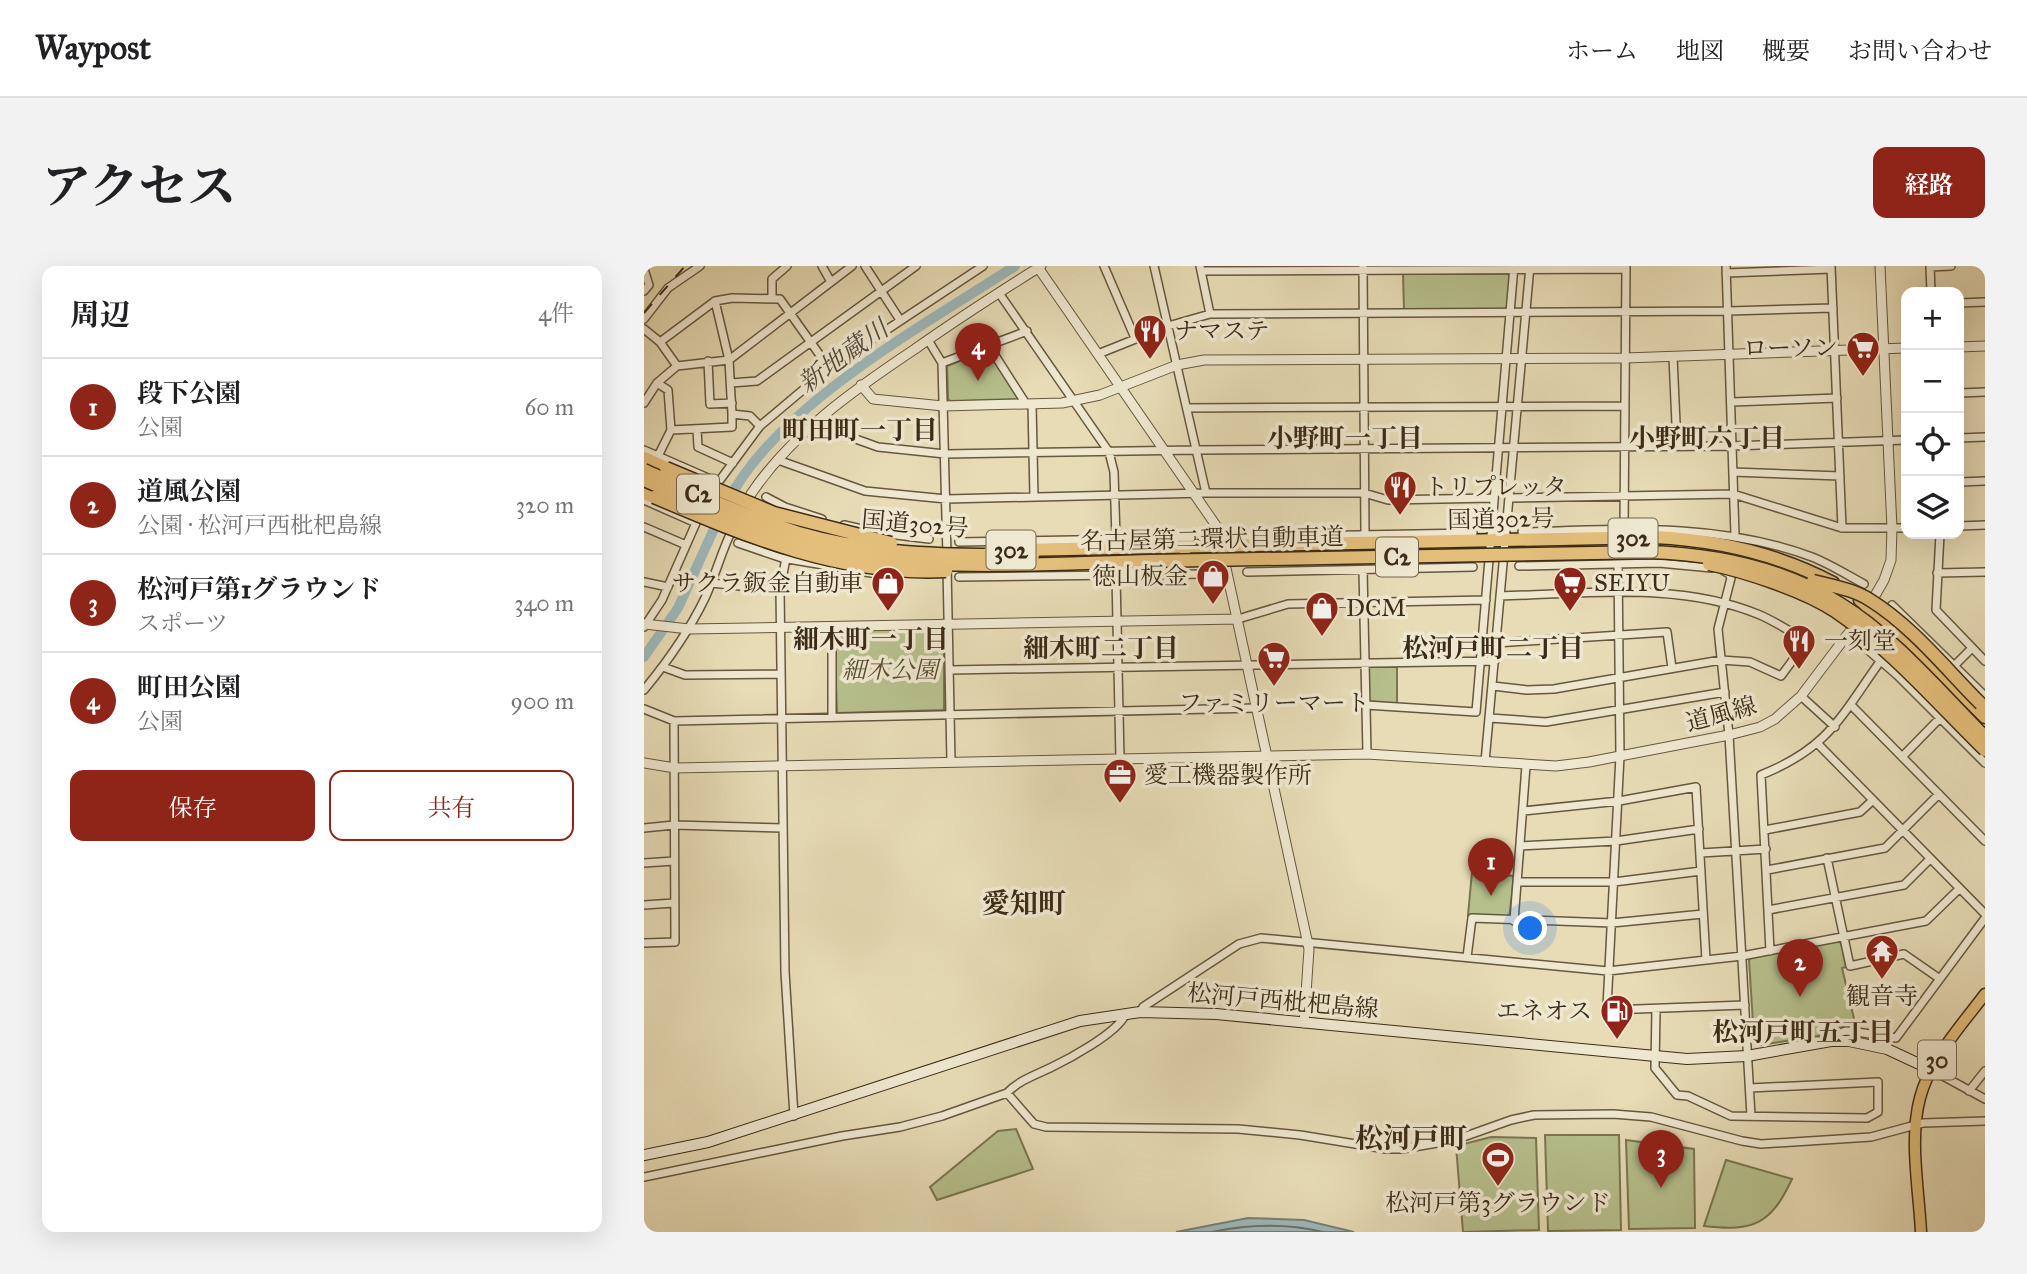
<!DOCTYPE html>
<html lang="ja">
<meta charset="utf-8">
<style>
body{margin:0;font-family:"IM FELL Great Primer","Noto Serif JP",serif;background:#f2f2f2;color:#202124}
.controls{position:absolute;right:21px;top:21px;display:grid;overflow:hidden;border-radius:14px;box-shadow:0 7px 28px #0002}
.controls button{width:63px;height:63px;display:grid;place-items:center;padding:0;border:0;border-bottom:2px solid #e0e0e0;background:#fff;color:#202124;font:35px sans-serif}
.you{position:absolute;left:887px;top:663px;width:24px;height:24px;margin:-18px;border:5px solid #fff;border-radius:50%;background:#1a73e8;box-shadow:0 0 0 10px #1a73e833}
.badge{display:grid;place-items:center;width:46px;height:46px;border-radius:50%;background:#8f2418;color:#fff;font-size:23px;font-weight:700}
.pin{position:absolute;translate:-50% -58px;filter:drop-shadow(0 2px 4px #0008)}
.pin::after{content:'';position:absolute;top:37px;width:24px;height:21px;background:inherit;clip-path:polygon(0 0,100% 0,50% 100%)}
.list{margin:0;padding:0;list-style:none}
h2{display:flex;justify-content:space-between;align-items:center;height:91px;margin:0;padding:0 28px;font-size:30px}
h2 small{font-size:23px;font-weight:400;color:#757577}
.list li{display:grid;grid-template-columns:46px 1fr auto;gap:21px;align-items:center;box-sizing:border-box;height:98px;padding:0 28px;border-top:2px solid #e0e0e0}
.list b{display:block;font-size:26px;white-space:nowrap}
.list p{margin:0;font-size:23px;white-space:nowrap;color:#757577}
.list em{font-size:23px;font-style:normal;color:#757577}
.actions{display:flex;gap:14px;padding:21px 28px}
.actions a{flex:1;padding:16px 0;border:2px solid #8f2418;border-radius:14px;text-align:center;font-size:24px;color:#8f2418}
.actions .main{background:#8f2418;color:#fff}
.icon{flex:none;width:38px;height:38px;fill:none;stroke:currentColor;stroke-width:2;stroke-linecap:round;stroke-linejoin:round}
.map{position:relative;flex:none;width:1341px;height:966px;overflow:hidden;border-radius:14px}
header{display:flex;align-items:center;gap:42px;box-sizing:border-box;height:98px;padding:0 35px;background:#fff;border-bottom:2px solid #e0e0e0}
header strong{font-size:33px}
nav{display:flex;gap:38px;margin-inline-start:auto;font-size:24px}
.intro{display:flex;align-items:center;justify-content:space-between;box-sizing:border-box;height:168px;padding:0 42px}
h1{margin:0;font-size:49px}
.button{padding:18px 32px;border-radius:14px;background:#8f2418;color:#fff;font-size:24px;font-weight:700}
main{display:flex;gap:42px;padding:0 42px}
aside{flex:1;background:#fff;border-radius:14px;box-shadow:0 7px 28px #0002}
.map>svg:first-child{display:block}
.green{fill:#b6c08d;stroke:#797652;stroke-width:2}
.water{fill:#9db8ba;stroke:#768078;stroke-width:2}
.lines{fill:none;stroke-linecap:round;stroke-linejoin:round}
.shore{stroke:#6c7268;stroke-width:2}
.river{stroke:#9db8ba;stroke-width:10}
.minor-casing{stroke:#67573e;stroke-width:10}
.tertiary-casing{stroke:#67573e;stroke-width:11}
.secondary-casing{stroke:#3c2b16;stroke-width:12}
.primary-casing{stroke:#3c2b16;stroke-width:13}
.trunk-casing{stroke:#3c2b16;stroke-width:15}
.motorway-casing{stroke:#3c2b16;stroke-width:15}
.minor{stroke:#efe8d0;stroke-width:7}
.tertiary{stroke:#efe8d0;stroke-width:9}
.secondary{stroke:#efe8d0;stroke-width:10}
.primary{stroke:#e4be7b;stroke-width:10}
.trunk{stroke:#e4be7b;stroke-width:12}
.motorway{stroke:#e4be7b;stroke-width:12}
.rail{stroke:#3c2b16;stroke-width:2;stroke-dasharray:12 12;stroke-linecap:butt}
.motorway-bridge-casing{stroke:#3c2b16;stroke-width:15;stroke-linecap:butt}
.motorway-bridge{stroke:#e4be7b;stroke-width:12}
.labels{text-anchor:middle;stroke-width:7;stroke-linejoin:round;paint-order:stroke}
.shield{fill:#efe8d0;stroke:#72644e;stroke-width:2}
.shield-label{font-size:23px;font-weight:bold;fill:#3c2b16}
.poi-label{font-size:24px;fill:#3c2b16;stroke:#efe8d0;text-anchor:start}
.street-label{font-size:24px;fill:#3c2b16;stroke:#efe8d0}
.park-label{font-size:24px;font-style:italic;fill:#5a5034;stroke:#efe8d0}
.water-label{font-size:26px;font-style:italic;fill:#544e3f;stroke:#efe8d0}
.neighbourhood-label{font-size:26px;font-weight:bold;fill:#3c2b16;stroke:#efe8d0}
.quarter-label{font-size:28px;font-weight:bold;fill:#3c2b16;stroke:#efe8d0}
</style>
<header>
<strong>Waypost</strong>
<nav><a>ホーム</a><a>地図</a><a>概要</a><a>お問い合わせ</a></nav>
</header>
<div class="intro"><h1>アクセス</h1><a class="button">経路</a></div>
<main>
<aside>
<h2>周辺<small>4件</small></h2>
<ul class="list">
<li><span class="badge">1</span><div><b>段下公園</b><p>公園</p></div><em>60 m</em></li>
<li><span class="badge">2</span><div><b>道風公園</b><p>公園 · 松河戸西枇杷島線</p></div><em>320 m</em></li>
<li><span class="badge">3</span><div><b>松河戸第1グラウンド</b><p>スポーツ</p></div><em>340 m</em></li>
<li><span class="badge">4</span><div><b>町田公園</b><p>公園</p></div><em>900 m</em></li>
</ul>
<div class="actions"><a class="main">保存</a><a>共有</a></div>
</aside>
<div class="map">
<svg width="1341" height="966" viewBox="0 0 1341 966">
<rect width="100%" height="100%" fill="#e7dcb6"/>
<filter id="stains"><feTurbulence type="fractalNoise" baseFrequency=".00286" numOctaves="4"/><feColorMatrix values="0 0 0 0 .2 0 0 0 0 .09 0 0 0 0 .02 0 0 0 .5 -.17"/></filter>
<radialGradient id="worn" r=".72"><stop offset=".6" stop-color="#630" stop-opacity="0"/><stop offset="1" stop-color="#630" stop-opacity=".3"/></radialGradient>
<path class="green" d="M759 8H864L866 10 863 41 861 43H760Z
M342 84 375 130 373 133 306 135 304 133 303 100Z
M298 362 300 364V444L193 447 190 363Z
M725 401H753V438L725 435Z
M828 606 870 610 865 653 824 649Z
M1194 675 1197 677 1202 701 1198 702 1212 761H1197L1180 769 1117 779 1110 773 1105 694 1107 692Z
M372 863 389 903 293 934 286 921 354 865Z
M901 869H975L977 964 904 965Z
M847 871 892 872 895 964 819 966 812 880Z
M982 874 1050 883 1051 962 985 963Z
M1082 894 1148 913C1127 958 1110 966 1060 960Z"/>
<path class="water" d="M604 952 660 954 710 966H532Z"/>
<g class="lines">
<path class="shore" d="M568 966C606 958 641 957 679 966"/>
<path class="river" d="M84 235C133 139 282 58 371 0
M0 391 34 342 75 252"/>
<defs>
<path id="minor" d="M178 0 187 16
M221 0 256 54
M460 0 491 72
M510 0 562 227
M556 0 566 48
M1082 0 1091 269
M1187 0 1198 262
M1286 0 1287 26
M719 1 721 269
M1286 1 1307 0
M0 3 5 19 0 25
M558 5 982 3
M1082 7 1187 3
M355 27 465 186 470 206 472 273
M128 33V13L143 0
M71 35 85 94 88 148 106 150 116 160
M1315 37 1341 36
M0 53 24 22 56 0
M0 63 16 76 33 100
M284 74 298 97 303 290
M16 76 71 35 88 32 136 33 185 102
M345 80 382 138
M454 88 524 60 566 48 1084 45 1189 42
M1029 91 1033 180
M64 95 66 138 88 137
M298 97 383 65
M13 117 24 124 27 164 14 190
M87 117 113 115 272 0
M1315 127 1341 126
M1087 136 1193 132
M0 137 13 117 33 100 85 94 208 0
M388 138 390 231
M543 142 980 140
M170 158 234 181 301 188 552 184 1088 180 1262 174
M53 163 54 181 89 197
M27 164 88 161V148
M1315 172 1341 171
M0 184 71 215 76 214 116 160 185 102 339 0
M134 194 221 225 302 233 562 227H720L744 234 849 232
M1089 206 1196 210
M1315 216 1341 215
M122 231 141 241 178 253
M865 232 1089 228 1198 262H1262
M0 234 52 257 18 334 0 361
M200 259 236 267 285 273
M1315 260 1341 259
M0 261 42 279
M980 263 982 1
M878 266C976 263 1074 256 1168 291 1186 298 1203 309 1220 318
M1296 268 1292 344 1341 395
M595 271 829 267
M315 276 547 272
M94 277 138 292 233 308
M142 292 136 324 141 706 150 850
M974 298 976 490 963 741 966 744 1101 739
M875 300 1015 297 1068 302
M303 301 307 496
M719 304 723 488
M1080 305 1085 308 1087 312 1074 363 1085 469 1107 850
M603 306 829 301
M1293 307 1341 306
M520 309 546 281
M472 310 476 493
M315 311 562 308
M0 316 24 321
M67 317 136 324
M1248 339 1341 430
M594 353 644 338 842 334
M188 360V451
M852 377 1023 366 1028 402
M1217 378 1253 409 1341 497
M1311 399 1328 382
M19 401 41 409 137 408
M305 404 851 395
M849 420 883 424 910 423 1077 394 1106 396 1137 410 1163 375C1147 366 1132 356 1116 349 1036 315 941 328 856 330
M0 424C24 395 45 365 61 332 72 308 78 283 90 260
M1157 430 1191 461
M722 439 832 446 870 0
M1207 439 1341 575
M0 443 30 455 613 442
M846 452 902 456 1081 426
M1174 478 1341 648
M1258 491 1296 452
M841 496 886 0
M879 545 975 535 1052 521 1062 694
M0 562 30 559 139 562
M1121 564 1216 546 1228 535
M876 580 972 575 1055 563
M1057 587 1122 583
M1183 592 1206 700 1260 688 1296 713
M0 597 30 595
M1123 604 1241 582 1295 528
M873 616H970L1057 605
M0 639 30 637
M1124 644 1260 619 1286 593
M870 655 882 500
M0 677 31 676 30 455
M1126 685 1117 509C1184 482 1196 452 1235 397
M823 691 828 652 968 657 1059 648
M1012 743 1011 802 1033 829 1044 830 1087 850 1223 852 1234 846V816L1106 822
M496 746 499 741 595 678 617 672 964 705 1098 690 1282 655 1315 623
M1190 775 1192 768 1202 765 1213 766 1252 772 1341 652
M1288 804 1341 833
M1325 825 1341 805
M363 827C374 815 391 809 406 802 425 793 473 767 481 749
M0 911 198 870 256 861 298 850 363 827 390 858 402 861 594 863 656 869 742 883H758L811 874 867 854 890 849 969 848 1007 851 1098 875 1117 878 1227 871 1279 857 1341 855"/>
<path id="tertiary" d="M393 0 573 261 665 683 660 757
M1315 81 1341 80
M217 119 229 133 299 140 418 137 456 129 533 99 560 94 981 92 1262 82
M107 228C148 167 211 123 271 83 312 54 354 27 397 0
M0 358 45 363 594 353
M0 497 31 502 723 488 912 500 945 496 1085 469 1116 461 1131 453 1157 430 1225 340 1240 314 1247 294 1248 262 1236 0"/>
<path id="secondary" d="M0 889 64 876 436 755 496 746 572 748 1043 793 1103 790 1187 775H1205L1243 783 1288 804"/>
<path id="primary" d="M1277 966C1275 925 1265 872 1276 832 1286 793 1317 760 1341 728"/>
<path id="trunk" d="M375 284 1010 271C1073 274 1132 287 1189 317
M1216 334 1265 375 1341 451"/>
<path id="motorway" d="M0 192 22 202
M0 227 10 231"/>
</defs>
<use href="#minor" class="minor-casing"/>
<use href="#tertiary" class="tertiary-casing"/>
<use href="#secondary" class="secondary-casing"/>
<use href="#primary" class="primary-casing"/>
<use href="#trunk" class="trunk-casing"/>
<use href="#motorway" class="motorway-casing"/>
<use href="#minor" class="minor"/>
<use href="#tertiary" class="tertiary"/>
<use href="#secondary" class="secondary"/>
<use href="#primary" class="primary"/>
<use href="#trunk" class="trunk"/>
<use href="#motorway" class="motorway"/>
<path class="rail" d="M0 47 41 0"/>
<defs>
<path id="motorway-bridge" d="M22 202 130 247 247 277
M0 204C51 227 102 251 155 267 220 286 286 289 353 289
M0 214C68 244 135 275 208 288 304 306 411 297 508 295 674 293 839 290 1004 286 1072 288 1137 301 1195 337 1251 371 1295 425 1341 471
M10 231C104 271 197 310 302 305
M345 287 389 289
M1065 298C1101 305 1161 325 1191 345 1246 382 1294 438 1341 484
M1169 315C1188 320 1209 323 1226 334 1268 360 1302 403 1337 438"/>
</defs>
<use href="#motorway-bridge" class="motorway-bridge-casing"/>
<use href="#motorway-bridge" class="motorway-bridge"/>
</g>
<defs>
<symbol id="restaurant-pin" viewBox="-11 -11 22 30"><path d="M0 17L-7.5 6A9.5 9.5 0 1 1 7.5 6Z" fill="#8f2418" stroke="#efe8d0"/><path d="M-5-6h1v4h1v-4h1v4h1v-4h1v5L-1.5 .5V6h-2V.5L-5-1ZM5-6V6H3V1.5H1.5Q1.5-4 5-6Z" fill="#fff"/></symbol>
<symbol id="supermarket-pin" viewBox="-11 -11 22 30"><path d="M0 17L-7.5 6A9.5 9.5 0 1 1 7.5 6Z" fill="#8f2418" stroke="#efe8d0"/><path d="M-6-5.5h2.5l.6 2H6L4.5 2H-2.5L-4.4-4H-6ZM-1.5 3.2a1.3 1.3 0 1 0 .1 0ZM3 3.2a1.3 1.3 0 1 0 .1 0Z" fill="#fff"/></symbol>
<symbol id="shop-pin" viewBox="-11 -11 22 30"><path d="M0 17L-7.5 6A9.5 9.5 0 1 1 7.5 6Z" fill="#8f2418" stroke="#efe8d0"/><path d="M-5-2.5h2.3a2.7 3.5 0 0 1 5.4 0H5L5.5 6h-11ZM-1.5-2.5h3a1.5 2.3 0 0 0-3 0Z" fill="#fff"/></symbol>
<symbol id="office-pin" viewBox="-11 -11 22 30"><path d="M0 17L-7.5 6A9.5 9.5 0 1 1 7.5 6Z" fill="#8f2418" stroke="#efe8d0"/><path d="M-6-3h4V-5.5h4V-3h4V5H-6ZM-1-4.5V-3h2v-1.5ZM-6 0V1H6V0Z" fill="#fff"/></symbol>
<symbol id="temple-pin" viewBox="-11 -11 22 30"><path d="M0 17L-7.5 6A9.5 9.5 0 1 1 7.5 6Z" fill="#8f2418" stroke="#efe8d0"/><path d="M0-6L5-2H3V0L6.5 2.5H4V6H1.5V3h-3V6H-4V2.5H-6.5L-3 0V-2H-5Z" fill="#fff"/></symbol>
<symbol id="fuel-pin" viewBox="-11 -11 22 30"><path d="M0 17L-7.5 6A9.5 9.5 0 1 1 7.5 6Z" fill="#8f2418" stroke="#efe8d0"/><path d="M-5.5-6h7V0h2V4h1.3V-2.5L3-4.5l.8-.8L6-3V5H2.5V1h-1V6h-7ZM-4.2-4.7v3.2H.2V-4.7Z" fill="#fff"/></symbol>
<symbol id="stadium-pin" viewBox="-11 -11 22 30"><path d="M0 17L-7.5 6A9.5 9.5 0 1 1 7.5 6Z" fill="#8f2418" stroke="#efe8d0"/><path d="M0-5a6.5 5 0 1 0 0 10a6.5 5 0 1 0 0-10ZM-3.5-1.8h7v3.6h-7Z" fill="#fff"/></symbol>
</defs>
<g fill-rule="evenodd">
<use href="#restaurant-pin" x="487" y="46" width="38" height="52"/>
<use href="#supermarket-pin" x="1200" y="63" width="38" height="52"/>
<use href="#restaurant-pin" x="737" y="202" width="38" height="52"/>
<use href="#shop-pin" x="550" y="291" width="38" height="52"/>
<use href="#shop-pin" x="225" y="298" width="38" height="52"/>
<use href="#supermarket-pin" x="907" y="298" width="38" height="52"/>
<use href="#shop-pin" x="659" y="323" width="38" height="52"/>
<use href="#restaurant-pin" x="1136" y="356" width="38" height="52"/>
<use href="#supermarket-pin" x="611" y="373" width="38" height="52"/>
<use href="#office-pin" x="457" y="490" width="38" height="52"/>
<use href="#temple-pin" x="1219" y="666" width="38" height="52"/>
<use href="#fuel-pin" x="954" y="726" width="38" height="52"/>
<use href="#stadium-pin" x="835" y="873" width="38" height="52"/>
</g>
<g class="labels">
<g class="shield">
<rect x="33" y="208.5" width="42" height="39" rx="5"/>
<rect x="964.5" y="252.5" width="49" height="39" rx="5"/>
<rect x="342.5" y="264.5" width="49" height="39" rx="5"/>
<rect x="732" y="271.5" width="42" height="39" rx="5"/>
<rect x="1274" y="774.5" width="38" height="39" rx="5"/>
</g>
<g class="shield-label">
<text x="54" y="236">C2</text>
<text x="989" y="280">302</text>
<text x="367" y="292">302</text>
<text x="753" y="299">C2</text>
<text x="1293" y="802">30</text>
</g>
<g class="poi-label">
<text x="530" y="73">ナマステ</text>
<text x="1194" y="90" text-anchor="end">ローソン</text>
<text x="780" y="229">トリプレッタ</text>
<text x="544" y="318" text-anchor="end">徳山板金</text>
<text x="219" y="325" text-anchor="end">サクラ鈑金自動車</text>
<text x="950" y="325">SEIYU</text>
<text x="702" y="350">DCM</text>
<text x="1180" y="383">一刻堂</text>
<text x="630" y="445" text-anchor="middle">ファミリーマート</text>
<text x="500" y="517">愛工機器製作所</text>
<text x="1238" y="738" text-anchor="middle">観音寺</text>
<text x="948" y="753" text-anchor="end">エネオス</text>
<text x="854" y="945" text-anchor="middle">松河戸第3グラウンド</text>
</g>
<g class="street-label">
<text transform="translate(857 253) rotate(-1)" y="8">国道302号</text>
<text transform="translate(271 258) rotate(5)" y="8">国道302号</text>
<text transform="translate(568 273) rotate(-1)" y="8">名古屋第二環状自動車道</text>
<text transform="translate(1077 448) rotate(-15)" y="8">道風線</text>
<text transform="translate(639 735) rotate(5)" y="8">松河戸西枇杷島線</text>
</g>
<g class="park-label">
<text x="246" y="412">細木公園</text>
</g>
<g class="water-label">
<text transform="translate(199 90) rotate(-36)" y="9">新地蔵川</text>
</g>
<g class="neighbourhood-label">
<text x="216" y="173">町田町一丁目</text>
<text x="701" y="181">小野町一丁目</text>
<text x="1063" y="181">小野町六丁目</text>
<text x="227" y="382">細木町一丁目</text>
<text x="457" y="391">細木町二丁目</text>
<text x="849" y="391">松河戸町二丁目</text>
<text x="1159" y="775">松河戸町五丁目</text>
</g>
<g class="quarter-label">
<text x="380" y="647">愛知町</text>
<text x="767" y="882">松河戸町</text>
</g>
</g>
<rect width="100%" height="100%" filter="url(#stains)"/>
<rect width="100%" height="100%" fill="url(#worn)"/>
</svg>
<div class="controls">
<button>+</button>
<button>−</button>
<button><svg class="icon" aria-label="locate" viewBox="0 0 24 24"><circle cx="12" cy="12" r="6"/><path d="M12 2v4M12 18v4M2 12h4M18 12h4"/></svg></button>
<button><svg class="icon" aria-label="layers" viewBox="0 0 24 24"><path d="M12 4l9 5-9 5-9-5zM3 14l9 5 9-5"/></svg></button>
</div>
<div class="you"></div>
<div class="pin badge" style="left:847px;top:630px">1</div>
<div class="pin badge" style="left:1156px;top:731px">2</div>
<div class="pin badge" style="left:1017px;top:922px">3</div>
<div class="pin badge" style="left:334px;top:115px">4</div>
</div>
</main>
